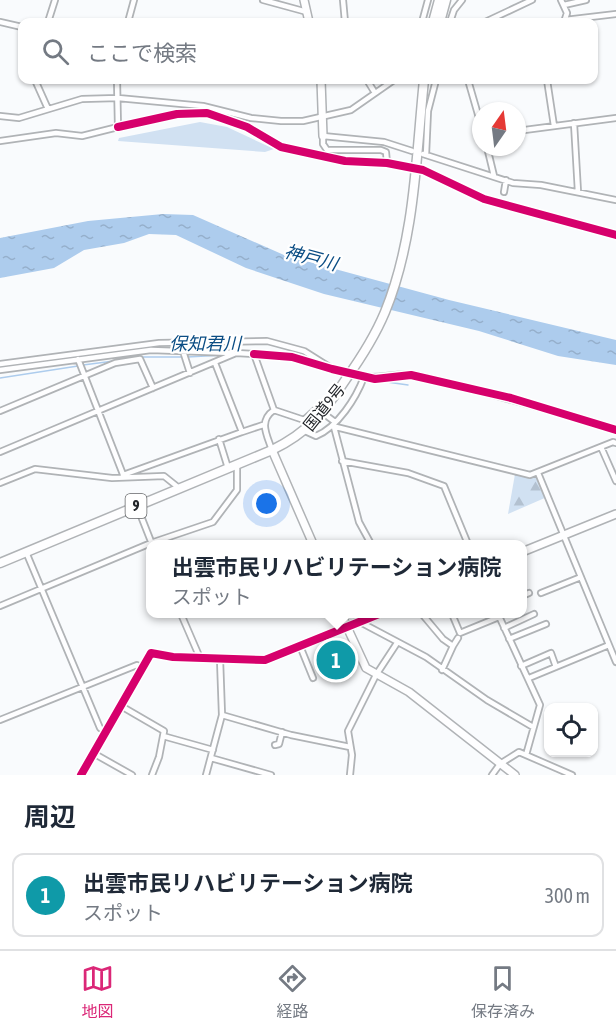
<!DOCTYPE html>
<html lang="ja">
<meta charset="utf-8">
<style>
body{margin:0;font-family:"Asap Condensed","Noto Sans JP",sans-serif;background:#f2f2f3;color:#1f2937}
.controls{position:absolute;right:18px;bottom:18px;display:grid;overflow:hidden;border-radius:12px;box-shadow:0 2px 4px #0004}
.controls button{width:54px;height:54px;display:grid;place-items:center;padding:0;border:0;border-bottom:2px solid #e0e1e3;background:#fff;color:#1f2937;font:30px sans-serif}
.compass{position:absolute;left:472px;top:102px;width:54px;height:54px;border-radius:50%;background:#fff;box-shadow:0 2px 4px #0004;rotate:14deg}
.you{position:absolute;left:267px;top:504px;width:21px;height:21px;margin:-15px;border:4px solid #fff;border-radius:50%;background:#1a73e8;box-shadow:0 0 0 9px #1a73e833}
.badge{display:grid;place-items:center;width:39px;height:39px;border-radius:50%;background:#db2777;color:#fff;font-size:20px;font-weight:700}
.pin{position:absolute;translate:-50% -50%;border:3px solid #fff;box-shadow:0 2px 6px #0006}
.popup{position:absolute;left:146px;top:540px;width:381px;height:78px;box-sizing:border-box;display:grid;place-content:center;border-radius:12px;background:#fff;filter:drop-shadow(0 2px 4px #0005);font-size:20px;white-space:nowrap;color:#747a83}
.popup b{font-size:22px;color:#1f2937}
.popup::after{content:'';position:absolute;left:50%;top:100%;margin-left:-12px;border:12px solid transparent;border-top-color:#fff}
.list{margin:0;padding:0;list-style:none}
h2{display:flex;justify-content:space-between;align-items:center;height:78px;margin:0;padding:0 24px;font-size:26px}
h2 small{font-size:20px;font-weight:400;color:#747a83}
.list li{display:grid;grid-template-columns:39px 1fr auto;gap:18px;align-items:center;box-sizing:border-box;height:84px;margin:0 12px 12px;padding:0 12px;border:2px solid #e0e1e3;border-radius:12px}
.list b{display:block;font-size:22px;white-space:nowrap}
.list p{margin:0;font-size:20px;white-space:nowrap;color:#747a83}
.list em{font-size:20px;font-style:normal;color:#747a83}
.icon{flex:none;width:33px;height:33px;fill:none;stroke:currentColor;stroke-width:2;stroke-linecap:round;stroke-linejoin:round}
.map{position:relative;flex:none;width:616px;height:775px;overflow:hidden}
.search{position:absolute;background:#fff;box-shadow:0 2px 4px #0004;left:18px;right:18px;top:18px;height:66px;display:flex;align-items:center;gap:15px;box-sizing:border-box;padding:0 21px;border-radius:12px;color:#747a83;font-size:22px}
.sheet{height:174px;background:#fff}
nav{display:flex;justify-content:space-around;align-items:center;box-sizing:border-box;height:84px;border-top:2px solid #e0e1e3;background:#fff;font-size:16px;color:#747a83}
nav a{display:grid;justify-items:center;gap:3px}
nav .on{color:#db2777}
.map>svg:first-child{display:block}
.forest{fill:url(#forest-firs)}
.park{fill:#d1e1f2}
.water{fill:url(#water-ripples)}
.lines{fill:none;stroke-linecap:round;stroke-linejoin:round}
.stream{stroke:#adcced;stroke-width:1.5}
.street-casing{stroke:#b0b3b6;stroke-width:8}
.secondary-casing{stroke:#b0b3b6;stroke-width:10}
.highway-casing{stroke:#b0b3b6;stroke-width:11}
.street{stroke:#fefeff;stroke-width:4.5}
.secondary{stroke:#fefeff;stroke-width:7}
.highway{stroke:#fefeff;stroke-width:8}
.cycleway-casing{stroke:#fff;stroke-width:11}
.cycleway{stroke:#d6006c;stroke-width:8}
.labels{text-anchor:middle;stroke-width:4.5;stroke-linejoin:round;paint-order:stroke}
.shield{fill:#fff;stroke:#646668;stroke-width:1.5}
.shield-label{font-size:15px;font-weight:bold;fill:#212428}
.street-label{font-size:16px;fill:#212428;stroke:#fff}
.water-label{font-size:18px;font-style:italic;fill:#0b4d84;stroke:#fff}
</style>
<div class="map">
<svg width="616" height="775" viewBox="0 0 616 775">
<defs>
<pattern id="forest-firs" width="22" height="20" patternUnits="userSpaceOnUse" patternTransform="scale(1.5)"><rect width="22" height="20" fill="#d1e1f2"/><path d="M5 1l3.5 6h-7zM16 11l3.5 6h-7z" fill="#b3c1d0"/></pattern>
<pattern id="water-ripples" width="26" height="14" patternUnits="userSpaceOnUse" patternTransform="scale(1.5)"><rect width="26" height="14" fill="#adcced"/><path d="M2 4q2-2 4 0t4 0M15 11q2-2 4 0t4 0" fill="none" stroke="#95afcb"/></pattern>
</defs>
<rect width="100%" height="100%" fill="#f9fbfd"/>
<path class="forest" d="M515 474 537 476 547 497 508 514Z"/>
<path class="park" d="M200 122 227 127 274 149 265 152 118 141 119 138Z"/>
<path class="water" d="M163 214 193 215 284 255 324 266 449 300 616 340V365L558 356 479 331 324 294 246 268 176 235 149 234 124 243 84 250 54 268 0 278V238L88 221Z"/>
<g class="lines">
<path class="stream" d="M235 356H254
M142 357H182
M187 357 224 355
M83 365 114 361
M321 367 345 375
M352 377 408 385
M0 378 78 366"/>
<defs>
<path id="street" d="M263 0 307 12
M343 0 345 22
M561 0 567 13 564 22
M564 5 586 0
M565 20 616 14
M0 22 22 27
M48 22 55 0
M128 22 134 0
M422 22 428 0
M450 22 454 10 462 0
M485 22 532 0
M35 80 48 109
M367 80 375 93
M468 80 481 125
M547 80 554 126
M0 116 19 118 82 99 118 98 203 106 251 118 281 121H303L351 110 394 80
M574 123 578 192
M118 127 177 114 207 113 247 127 281 147 345 161 387 163 409 168
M517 131 616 118
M0 141 56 133 82 136 118 127 117 80
M487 147 494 176
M423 154 513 183 541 185 616 200
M426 155 428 111 436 80
M387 163 386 152 381 150H327L323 144V136L384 142 412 151
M423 170 484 199 616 235
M504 192 506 180
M183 351 190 373
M254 354 292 357 344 372
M78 359 124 477
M215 363 242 432 263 425
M0 364 159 343 267 341 304 351 334 370
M0 370 151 350 233 353
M359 376C378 380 396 372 414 375 483 390 549 411 616 430
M274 410 304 420 315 410 320 411
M0 411 115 363 140 359 153 388
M327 416 335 422
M332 426 530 475 613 442 616 443
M334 427 359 522 371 544
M305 431 316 436C338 427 356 398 364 377
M219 439 228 468
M601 447 616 481
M272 450C267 435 258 421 274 410
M0 452 236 353 254 354 274 410
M342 461 408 473 444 486 468 544
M538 473 616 662
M123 475 242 432
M0 483 35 469 112 478 164 476 179 488
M137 506 152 544
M26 552 100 728 105 731
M541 593 581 577
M522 596 529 593
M0 606 151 543 213 522 237 490V465
M181 614 200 658
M363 614 360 622 426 657 487 700 533 727
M422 614 443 639 453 646 458 638
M452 614 460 633 499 617
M498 614 540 705 526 755
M504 628 534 614
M509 639 546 624
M300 646 313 678
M521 666 551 653 556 667
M442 670 453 646
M529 678 609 645
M121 706 164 731 159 757 152 775
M222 715 291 735 350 747
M0 720 137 665 143 668
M163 736 213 750
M275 745 279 744 282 732
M93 753 132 775
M211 758 271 775
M81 775 151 653 173 657 265 660 346 627
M206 775 222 715 220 659
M350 775 352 755 348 731 376 675 397 643
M492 775 500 764 519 752 572 775"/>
<path id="secondary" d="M304 0 309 22
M321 80 323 136
M272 450 313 544
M522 552 616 514
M341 614 366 668 409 692 515 775
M346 627 379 614"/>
<path id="highway" d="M433 22 439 0
M440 22 446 0
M0 563 272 450C309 432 324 412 346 379 361 358 375 336 385 312 415 239 416 157 424 80"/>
</defs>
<use href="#street" class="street-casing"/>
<use href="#secondary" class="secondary-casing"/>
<use href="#highway" class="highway-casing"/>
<use href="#street" class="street"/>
<use href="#secondary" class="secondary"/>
<use href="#highway" class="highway"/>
<defs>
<path id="cycleway" d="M118 127 177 114 207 113 247 127 281 147 345 161 387 163 423 170 484 199 616 235
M254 354 292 357 332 369 375 379 411 375 511 398 616 430
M81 775 151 653 173 657 265 660 379 614"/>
</defs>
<use href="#cycleway" class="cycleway-casing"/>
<use href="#cycleway" class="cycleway"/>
</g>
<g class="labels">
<rect class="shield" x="125.5" y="494" width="21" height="24" rx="4.5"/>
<g class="shield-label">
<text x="136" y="511">9</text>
</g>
<g class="street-label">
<text transform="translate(324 407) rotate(-51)" y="6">国道9号</text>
</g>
<g class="water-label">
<text transform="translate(311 258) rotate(15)" y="6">神戸川</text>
<text x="205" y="350">保知君川</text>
</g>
</g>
</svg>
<div class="controls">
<button><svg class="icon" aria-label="locate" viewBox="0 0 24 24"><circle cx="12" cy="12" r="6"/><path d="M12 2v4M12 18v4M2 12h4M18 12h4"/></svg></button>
</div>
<svg class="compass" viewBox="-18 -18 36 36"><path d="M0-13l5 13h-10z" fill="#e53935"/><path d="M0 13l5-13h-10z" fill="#747a83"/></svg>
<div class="you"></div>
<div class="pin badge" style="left:336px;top:660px;background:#0f9aa8">1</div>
<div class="popup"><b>出雲市民リハビリテーション病院</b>スポット</div>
<div class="search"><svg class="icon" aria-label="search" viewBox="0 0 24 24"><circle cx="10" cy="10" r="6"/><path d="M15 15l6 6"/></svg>ここで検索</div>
</div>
<section class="sheet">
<h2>周辺<small></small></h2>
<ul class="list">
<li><span class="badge" style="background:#0f9aa8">1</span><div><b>出雲市民リハビリテーション病院</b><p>スポット</p></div><em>300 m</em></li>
</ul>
</section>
<nav>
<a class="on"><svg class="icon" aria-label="map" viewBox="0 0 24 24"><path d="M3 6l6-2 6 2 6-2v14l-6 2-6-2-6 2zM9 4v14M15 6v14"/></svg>地図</a>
<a><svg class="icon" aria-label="directions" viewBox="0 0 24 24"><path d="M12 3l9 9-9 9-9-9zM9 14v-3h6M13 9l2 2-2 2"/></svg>経路</a>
<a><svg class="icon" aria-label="saved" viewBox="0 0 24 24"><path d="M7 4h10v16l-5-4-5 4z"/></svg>保存済み</a>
</nav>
